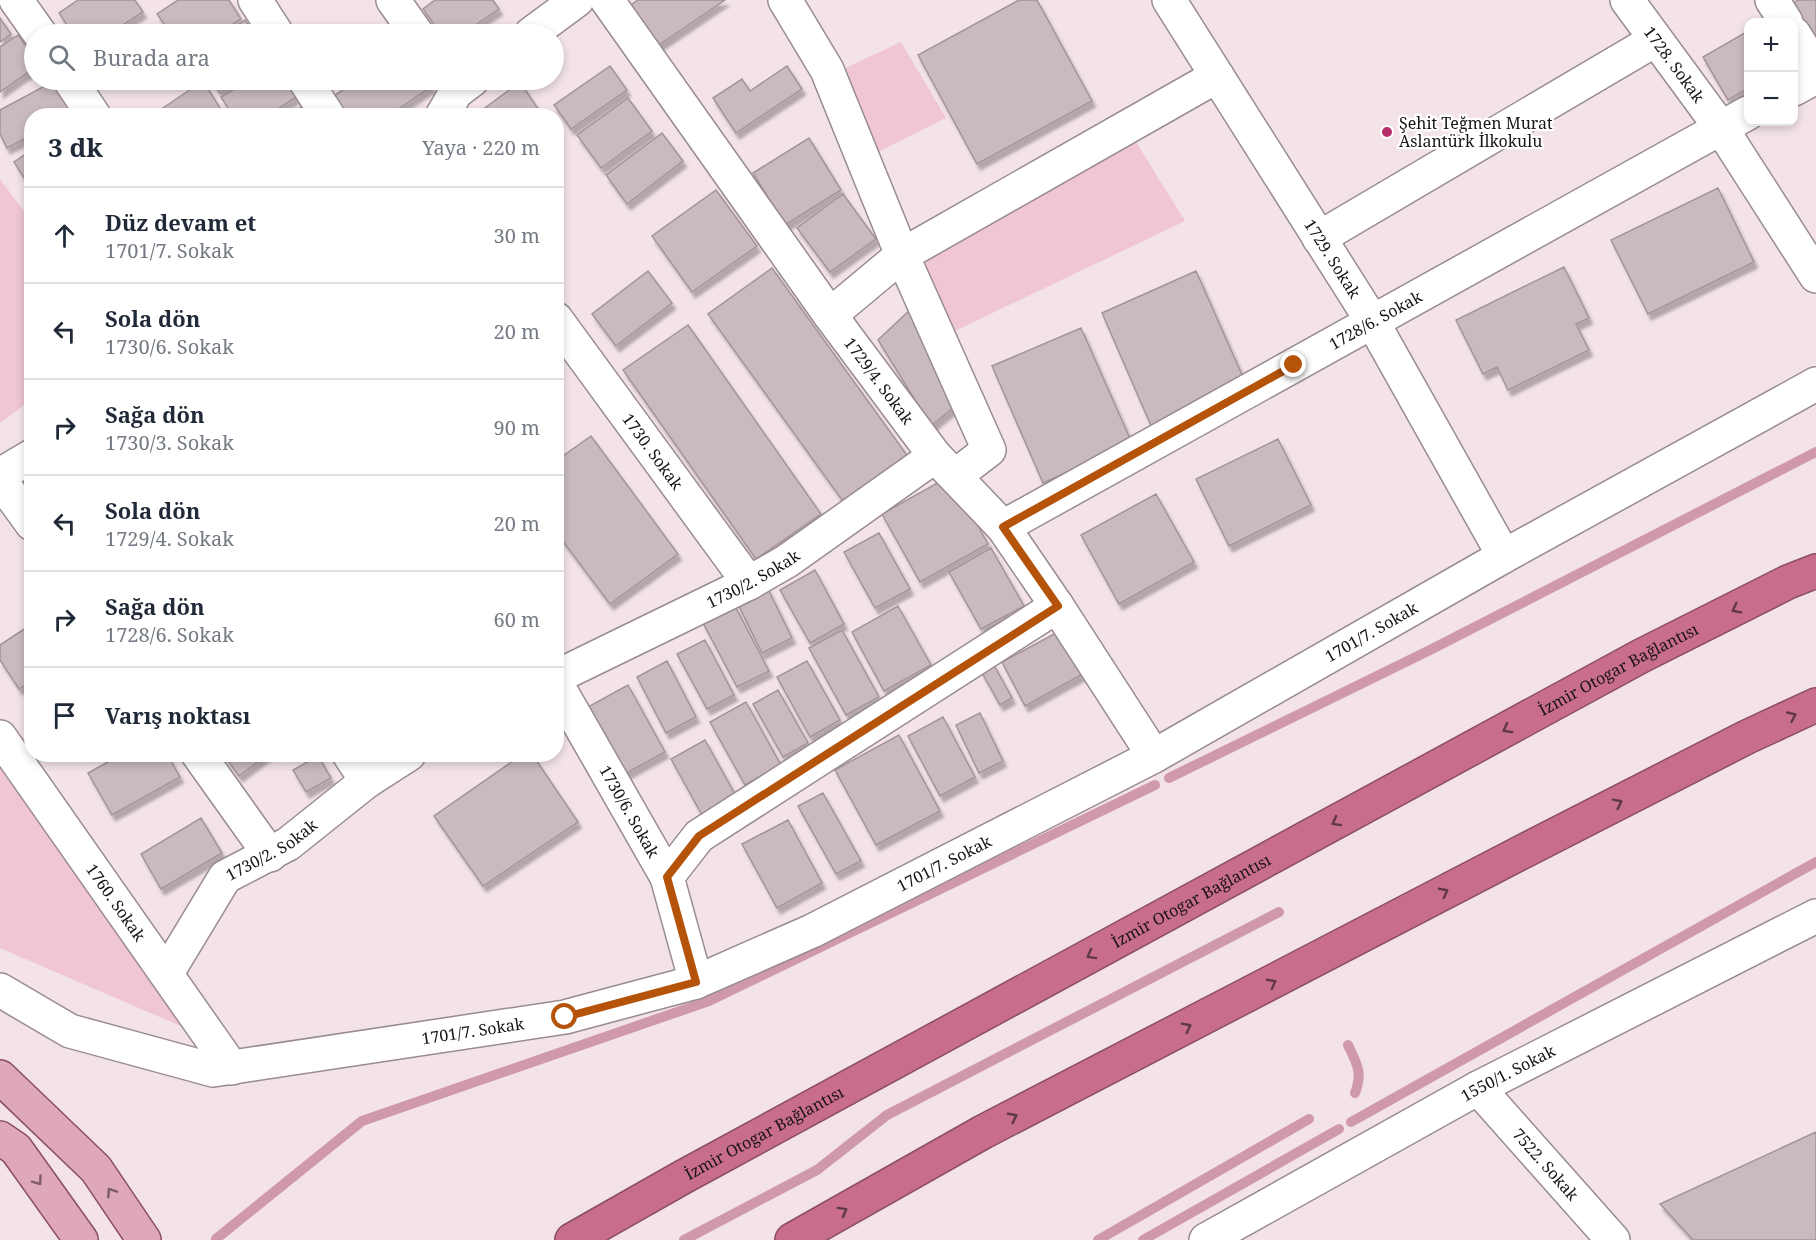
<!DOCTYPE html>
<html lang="tr">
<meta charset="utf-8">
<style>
body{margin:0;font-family:"Noto Serif",serif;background:#f2f2f3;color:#1f2937}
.controls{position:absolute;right:18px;top:18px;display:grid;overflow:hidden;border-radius:12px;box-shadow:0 3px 9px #0003}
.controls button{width:54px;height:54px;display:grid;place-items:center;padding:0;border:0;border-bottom:2px solid #e0e1e3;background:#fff;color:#1f2937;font:30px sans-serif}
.stop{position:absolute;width:18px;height:18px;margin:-14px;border:4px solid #b45309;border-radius:50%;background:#fff}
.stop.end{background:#b45309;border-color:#fff;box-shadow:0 2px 6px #0008}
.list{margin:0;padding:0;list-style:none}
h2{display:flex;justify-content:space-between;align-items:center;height:78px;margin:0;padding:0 24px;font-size:26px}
h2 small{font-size:20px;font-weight:400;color:#747a83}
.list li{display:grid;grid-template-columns:39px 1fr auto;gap:18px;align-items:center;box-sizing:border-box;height:96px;padding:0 24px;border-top:2px solid #e0e1e3}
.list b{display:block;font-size:22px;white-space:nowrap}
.list p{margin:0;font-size:20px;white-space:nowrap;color:#747a83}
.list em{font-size:20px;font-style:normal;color:#747a83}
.icon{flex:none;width:33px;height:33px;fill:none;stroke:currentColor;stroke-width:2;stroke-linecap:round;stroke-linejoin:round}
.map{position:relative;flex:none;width:1816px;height:1240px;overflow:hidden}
.search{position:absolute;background:#fff;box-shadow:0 3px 9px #0003;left:24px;top:24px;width:540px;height:66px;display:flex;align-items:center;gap:15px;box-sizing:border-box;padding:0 21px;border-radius:33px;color:#747a83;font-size:22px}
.panel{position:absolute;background:#fff;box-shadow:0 3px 9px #0003;left:24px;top:108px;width:540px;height:654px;border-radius:24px}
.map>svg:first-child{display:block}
.green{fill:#efc6d2}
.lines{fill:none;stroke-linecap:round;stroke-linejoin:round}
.stream{stroke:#cf99aa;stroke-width:10}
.building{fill:#c9babe;stroke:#a29498;stroke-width:1.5;filter:url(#shadow)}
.minor-casing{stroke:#998b8f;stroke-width:36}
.major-casing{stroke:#8b4e63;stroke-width:36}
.highway-casing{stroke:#8b4e63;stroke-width:36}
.minor{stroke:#fff;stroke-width:33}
.major{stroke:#dea7bb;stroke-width:33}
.highway{stroke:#c86d8d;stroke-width:33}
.oneway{stroke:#603846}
.oneway2{stroke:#7c5e68}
.route{stroke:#b45309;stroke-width:8}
.poi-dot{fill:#b82e6b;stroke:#fff;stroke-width:2}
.labels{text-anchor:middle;stroke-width:4.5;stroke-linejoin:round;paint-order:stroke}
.street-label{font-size:16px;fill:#1a1416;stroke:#fff}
.poi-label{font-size:16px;fill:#1a1416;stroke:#fff;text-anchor:start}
</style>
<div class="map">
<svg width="1816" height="1240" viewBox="0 0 1816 1240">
<defs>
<filter id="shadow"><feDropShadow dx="3.5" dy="6" stdDeviation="1.5" flood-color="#0004"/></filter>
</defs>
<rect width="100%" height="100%" fill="#f3e3e7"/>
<path class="green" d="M901 42 946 118 872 155 839 71Z
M1136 142 1185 221 955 331 922 261Z
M0 179 31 221 32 399 0 423Z
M0 765 185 1028 0 948Z"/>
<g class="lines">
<path class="stream" d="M1169 778 1432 649 1816 452
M1348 1045C1357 1064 1363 1073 1355 1093
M1351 1122 1816 862
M216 1239 362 1121 709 1001 1155 785
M684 1240 817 1170 887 1115 1279 912
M1098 1240 1309 1119
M1143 1240 1339 1129"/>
</g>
<path class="building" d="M78 0H135L143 12 109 34H73L59 13Z
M178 0H229L241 19 217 34H171L157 14Z
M435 0H493L499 9 462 34H441L423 9Z
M638 0H725L647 53 620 12Z
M1019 0H1037L1092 101 977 164 918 55Z
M1798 0H1816V45L1789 6Z
M0 18 11 34 0 42Z
M245 20 255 34H224Z
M1748 31V88L1728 100 1703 57Z
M18 35 34 58V68L0 92V47Z
M610 66 627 90 571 129 554 105Z
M787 66 802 89 736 133 713 98 742 79 750 91Z
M56 80 73 113 69 116H32V135L7 148 0 134V110Z
M211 80H239L220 93Z
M249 80H287L298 96 267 116H233L221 97Z
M358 80H427L432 86 388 116H344L332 97Z
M203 81 225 116H159L157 112Z
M520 82 543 116H474Z
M628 98 652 131 601 168 577 135Z
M305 104 312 116H288Z
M662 133 683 161 627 204 606 175Z
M809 138 841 190 785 225 753 173Z
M32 150V190L14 162Z
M1718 188 1754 262 1648 314 1611 240Z
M716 190 757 246 692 292 652 236Z
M843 194 876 239 830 272 797 228Z
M1564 267 1589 318 1576 324 1589 350 1508 390 1497 367 1483 374 1456 320Z
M772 268 909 458 845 504 708 314Z
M648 271 672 303 616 346 592 314Z
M1196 271 1247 386 1152 428 1102 313Z
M912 308 953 408 931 426 878 340Z
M688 325 821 514 756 559 623 370Z
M1081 328 1132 443 1043 483 992 366Z
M591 436 678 554 610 604 556 532V461Z
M1278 439 1311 505 1229 546 1196 479Z
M950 476 988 544 920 582 882 514Z
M1156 494 1194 562 1119 604 1081 535Z
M879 533 910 589 875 608 844 552Z
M991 548 1024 606 981 629 949 572Z
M815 570 844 624 810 643 780 590Z
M767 587 792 638 762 653 737 602Z
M735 606 769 671 737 687 703 623Z
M898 606 931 665 884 691 852 632Z
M32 624V680L19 689 0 660V645Z
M842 630 879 697 846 715 809 648Z
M1058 632 1081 675 1025 706 1002 662Z
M705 640 734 695 707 709 677 654Z
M667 661 696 717 666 733 637 677Z
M807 661 840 720 810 737 777 677Z
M994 665 1012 698 1000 705 981 671Z
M628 685 665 752 625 774 588 707Z
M778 690 808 743 783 757 753 704Z
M746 702 781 765 745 785 710 722Z
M980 713 1003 761 979 773 956 725Z
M943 717 975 777 940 796 908 736Z
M899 735 940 811 876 845 835 770Z
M705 740 736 796 702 815 671 759Z
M122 754H167L180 777 112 815 88 773Z
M223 754H268L239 776Z
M523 754H532L578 822 483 886 434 816Z
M318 756 331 778 306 792 293 770Z
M823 793 861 861 836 874 798 806Z
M201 818 222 853 161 889 141 854Z
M788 820 822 883 777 908 742 844Z
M1816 1132V1240H1693L1660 1204Z"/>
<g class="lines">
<defs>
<g id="minor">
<path d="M16 0 40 34"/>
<path d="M255 0 277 34"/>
<path d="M393 0 417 34"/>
<path id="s1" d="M607 0 830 315 935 456 1003 527 1057 606 1154 756"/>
<path d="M785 0 827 70 902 255 989 450 955 476"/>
<path id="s2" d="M1169 0 1372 321 1504 556"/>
<path id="s3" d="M1627 0 1721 128 1816 276"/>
<path d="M1772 0 1786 22"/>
<path d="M531 34 577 0"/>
<path d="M1794 34 1816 70"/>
<path d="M70 80 94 116"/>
<path d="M305 80 328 116"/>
<path d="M1794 89 1816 77"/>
<path d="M442 116 456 92 472 80"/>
<path d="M1319 238 1655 40"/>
<path d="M830 315 902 255 1217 76"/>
<path id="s4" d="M556 319 749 583"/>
<path d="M0 475 32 456"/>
<path d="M0 480 32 524"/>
<path id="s5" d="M1003 527 1748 113"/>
<path id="s6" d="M556 677 749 583 787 561 935 456"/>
<path id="s7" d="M556 683 667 877 696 982"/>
<path id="s8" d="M0 737 232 1068"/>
<path d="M198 754 270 855"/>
<path d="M349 754 367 781"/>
<path d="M667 877 699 836 1057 606"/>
<path id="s9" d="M167 973 225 877 288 844 367 781 409 754"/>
<path id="s10" d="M0 990 70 1031 213 1070 565 1017 696 982 812 931 1154 756 1504 556 1816 384"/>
<path id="s11" d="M1478 1088 1613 1240"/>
<path id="s12" d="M1206 1240 1478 1088 1816 916"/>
</g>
<path id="major" d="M0 1077 96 1169 144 1240
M0 1138 16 1149 81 1240"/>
<g id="highway">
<path id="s13" d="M572 1240 683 1177 1641 656 1788 582 1816 571"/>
<path d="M792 1240 983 1132 1526 850 1747 737 1816 705"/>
</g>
</defs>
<use href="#minor" class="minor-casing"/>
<use href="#major" class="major-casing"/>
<use href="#highway" class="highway-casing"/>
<use href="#minor" class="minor"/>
<use href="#major" class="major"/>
<use href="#highway" class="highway"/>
</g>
<defs><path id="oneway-chevron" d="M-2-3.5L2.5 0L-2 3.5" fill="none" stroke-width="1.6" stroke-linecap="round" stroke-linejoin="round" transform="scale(1.5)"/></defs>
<g class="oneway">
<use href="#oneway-chevron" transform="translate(1736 609) rotate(153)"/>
<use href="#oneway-chevron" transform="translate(1792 716) rotate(-25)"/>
<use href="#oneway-chevron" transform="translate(1507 729) rotate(151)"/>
<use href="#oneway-chevron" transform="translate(1618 803) rotate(-27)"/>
<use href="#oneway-chevron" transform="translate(1336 822) rotate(151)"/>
<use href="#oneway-chevron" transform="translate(1444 892) rotate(-28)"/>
<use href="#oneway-chevron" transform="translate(1091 955) rotate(151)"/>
<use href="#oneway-chevron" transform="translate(1272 983) rotate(-28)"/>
<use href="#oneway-chevron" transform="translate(1187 1027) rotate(-27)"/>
<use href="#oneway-chevron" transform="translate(1013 1117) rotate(-27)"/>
<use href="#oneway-chevron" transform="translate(843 1211) rotate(-29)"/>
</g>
<g class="oneway2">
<use href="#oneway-chevron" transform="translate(38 1181) rotate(54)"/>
<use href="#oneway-chevron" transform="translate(111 1192) rotate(-124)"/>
</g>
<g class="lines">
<path class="route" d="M565 1017 696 982 667 877 699 836 1058 606 1003 527 1294 365"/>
</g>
<circle class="poi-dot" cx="1387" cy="132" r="6"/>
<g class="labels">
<g class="street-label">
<text dy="6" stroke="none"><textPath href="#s3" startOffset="80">1728. Sokak</textPath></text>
<text dy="6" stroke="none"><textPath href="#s2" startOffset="306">1729. Sokak</textPath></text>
<text dy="6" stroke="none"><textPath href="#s5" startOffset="426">1728/6. Sokak</textPath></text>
<text dy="6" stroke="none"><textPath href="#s1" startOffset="468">1729/4. Sokak</textPath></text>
<text dy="6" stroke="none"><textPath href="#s4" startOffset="164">1730. Sokak</textPath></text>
<text dy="6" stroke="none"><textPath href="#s6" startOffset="220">1730/2. Sokak</textPath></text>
<text dy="6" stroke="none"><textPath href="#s10" startOffset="1482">1701/7. Sokak</textPath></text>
<text dy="6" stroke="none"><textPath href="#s13" startOffset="1192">İzmir Otogar Bağlantısı</textPath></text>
<text dy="6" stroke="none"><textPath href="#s7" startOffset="148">1730/6. Sokak</textPath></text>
<text dy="6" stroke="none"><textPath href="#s9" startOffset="166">1730/2. Sokak</textPath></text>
<text dy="6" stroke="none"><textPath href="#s10" startOffset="996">1701/7. Sokak</textPath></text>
<text dy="6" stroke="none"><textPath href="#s13" startOffset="706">İzmir Otogar Bağlantısı</textPath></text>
<text dy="6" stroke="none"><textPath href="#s8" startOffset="202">1760. Sokak</textPath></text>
<text dy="6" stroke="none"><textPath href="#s10" startOffset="492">1701/7. Sokak</textPath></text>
<text dy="6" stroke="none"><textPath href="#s12" startOffset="345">1550/1. Sokak</textPath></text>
<text dy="6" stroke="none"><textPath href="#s13" startOffset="220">İzmir Otogar Bağlantısı</textPath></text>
<text dy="6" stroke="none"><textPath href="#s11" startOffset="102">7522. Sokak</textPath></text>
</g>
<g class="poi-label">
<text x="1399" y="129">Şehit Teğmen Murat<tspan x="1399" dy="18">Aslantürk İlkokulu</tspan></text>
</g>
</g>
</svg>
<div class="controls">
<button>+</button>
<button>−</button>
</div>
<div class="stop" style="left:565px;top:1017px"></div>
<div class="stop end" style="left:1294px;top:365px"></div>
<div class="search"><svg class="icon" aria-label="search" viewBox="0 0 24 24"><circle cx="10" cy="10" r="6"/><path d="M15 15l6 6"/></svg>Burada ara</div>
<section class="panel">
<h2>3 dk<small>Yaya · 220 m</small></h2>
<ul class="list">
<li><svg class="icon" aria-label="ahead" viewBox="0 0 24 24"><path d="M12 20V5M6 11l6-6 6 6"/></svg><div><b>Düz devam et</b><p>1701/7. Sokak</p></div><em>30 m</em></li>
<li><svg class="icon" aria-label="left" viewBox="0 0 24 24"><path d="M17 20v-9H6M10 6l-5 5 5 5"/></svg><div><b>Sola dön</b><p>1730/6. Sokak</p></div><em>20 m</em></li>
<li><svg class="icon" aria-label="right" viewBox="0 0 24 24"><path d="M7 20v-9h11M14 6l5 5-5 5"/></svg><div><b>Sağa dön</b><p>1730/3. Sokak</p></div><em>90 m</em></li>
<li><svg class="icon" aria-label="left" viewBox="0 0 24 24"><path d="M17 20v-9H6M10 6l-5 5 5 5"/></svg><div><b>Sola dön</b><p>1729/4. Sokak</p></div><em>20 m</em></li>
<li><svg class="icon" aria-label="right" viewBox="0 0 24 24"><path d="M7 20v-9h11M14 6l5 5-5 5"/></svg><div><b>Sağa dön</b><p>1728/6. Sokak</p></div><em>60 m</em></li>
<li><svg class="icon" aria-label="arrive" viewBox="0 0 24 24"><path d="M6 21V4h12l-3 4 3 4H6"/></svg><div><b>Varış noktası</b></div></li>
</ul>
</section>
</div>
